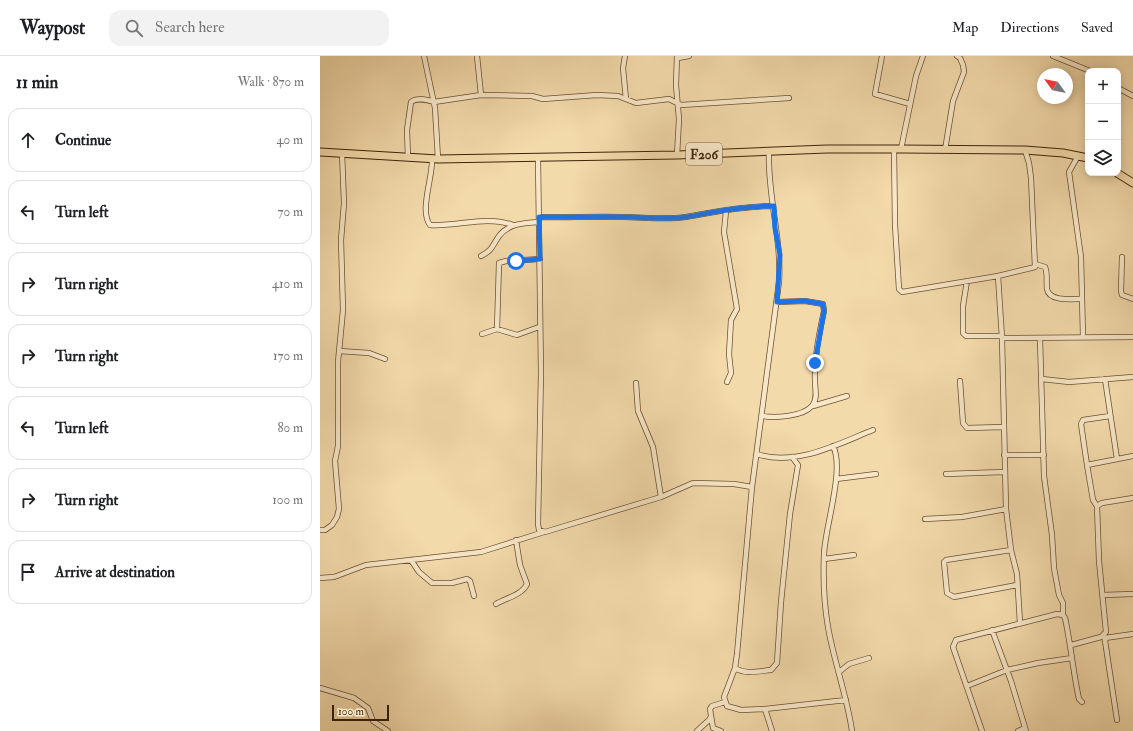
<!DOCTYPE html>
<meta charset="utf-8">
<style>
body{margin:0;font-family:"IM FELL Double Pica",serif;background:#f2f2f2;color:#202124}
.controls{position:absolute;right:12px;top:12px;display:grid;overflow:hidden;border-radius:8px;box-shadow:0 2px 10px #0003}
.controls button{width:36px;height:36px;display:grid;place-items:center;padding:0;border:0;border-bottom:1px solid #e0e0e0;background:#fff;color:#202124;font:20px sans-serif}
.compass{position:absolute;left:717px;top:12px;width:36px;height:36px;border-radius:50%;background:#fff;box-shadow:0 2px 10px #0003;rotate:303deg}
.scale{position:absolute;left:12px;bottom:10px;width:57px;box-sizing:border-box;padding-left:4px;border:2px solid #3f2309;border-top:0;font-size:11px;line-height:14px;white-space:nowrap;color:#3f2309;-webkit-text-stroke:3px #f7e7c8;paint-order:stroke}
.stop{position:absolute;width:12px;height:12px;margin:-9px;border:3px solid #1a73e8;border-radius:50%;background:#fff}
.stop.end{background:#1a73e8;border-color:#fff;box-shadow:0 1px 4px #0008}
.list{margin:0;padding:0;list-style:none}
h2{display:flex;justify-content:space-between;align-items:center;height:52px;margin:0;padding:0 16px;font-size:17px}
h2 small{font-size:13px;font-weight:400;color:#757577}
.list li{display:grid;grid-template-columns:26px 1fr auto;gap:12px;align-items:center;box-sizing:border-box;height:64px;margin:0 8px 8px;padding:0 8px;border:1px solid #e0e0e0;border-radius:12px}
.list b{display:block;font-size:15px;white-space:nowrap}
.list em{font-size:13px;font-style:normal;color:#757577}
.icon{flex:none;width:22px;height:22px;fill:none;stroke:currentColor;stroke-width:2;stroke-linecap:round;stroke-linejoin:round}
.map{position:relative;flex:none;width:813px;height:675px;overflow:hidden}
header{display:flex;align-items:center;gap:24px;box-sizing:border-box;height:56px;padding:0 20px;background:#fff;border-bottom:1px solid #e0e0e0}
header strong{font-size:19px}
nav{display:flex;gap:22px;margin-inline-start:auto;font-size:14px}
.search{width:280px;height:36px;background:#f2f2f2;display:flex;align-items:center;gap:10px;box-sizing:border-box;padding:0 14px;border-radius:12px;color:#757577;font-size:15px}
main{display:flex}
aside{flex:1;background:#fff}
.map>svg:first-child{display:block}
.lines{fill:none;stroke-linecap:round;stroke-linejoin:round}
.minor-casing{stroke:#6c5132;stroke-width:6}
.primary-casing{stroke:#3f2309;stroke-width:9}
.minor{stroke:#f7e7c8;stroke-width:4.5}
.primary{stroke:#f3daab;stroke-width:7}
.route{stroke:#1a73e8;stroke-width:5}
.labels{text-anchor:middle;stroke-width:3.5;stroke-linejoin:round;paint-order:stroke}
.shield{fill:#f7e7c8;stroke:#765e42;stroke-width:1}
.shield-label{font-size:13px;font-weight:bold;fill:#3f2309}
</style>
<header>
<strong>Waypost</strong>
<div class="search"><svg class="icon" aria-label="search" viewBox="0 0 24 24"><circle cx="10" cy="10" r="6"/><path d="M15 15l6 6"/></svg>Search here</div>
<nav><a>Map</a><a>Directions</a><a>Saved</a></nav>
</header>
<main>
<aside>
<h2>11 min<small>Walk · 870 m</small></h2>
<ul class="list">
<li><svg class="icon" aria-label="ahead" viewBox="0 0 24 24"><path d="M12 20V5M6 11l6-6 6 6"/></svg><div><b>Continue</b></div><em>40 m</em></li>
<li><svg class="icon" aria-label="left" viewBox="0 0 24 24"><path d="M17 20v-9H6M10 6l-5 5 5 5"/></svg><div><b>Turn left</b></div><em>70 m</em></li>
<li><svg class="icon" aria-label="right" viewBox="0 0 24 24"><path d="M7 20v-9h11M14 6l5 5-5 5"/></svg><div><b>Turn right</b></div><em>410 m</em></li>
<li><svg class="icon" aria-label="right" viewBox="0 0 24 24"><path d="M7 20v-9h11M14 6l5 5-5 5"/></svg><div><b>Turn right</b></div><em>170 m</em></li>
<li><svg class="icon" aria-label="left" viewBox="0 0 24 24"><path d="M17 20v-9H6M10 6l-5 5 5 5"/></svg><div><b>Turn left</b></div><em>80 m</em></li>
<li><svg class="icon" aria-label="right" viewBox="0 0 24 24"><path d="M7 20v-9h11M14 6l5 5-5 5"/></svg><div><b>Turn right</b></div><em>100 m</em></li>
<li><svg class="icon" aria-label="arrive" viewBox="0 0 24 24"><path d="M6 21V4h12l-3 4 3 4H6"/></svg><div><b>Arrive at destination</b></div></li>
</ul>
</aside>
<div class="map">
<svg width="813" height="675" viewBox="0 0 813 675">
<rect width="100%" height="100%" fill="#f3daab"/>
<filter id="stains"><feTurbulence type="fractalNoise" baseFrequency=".005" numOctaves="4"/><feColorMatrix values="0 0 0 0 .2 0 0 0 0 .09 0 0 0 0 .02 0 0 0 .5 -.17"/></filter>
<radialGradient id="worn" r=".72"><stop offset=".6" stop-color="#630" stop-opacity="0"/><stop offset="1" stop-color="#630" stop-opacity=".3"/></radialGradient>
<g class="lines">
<defs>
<path id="minor" d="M104 0 115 52 118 103
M157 0 161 39
M305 0 303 12 306 43
M562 0 555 38 590 48
M733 0 770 15
M358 2 369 0
M798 32 813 40
M581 93 596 20 603 0
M574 94 575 169 579 233 582 236 678 220 715 211 711 122 709 107 705 94
M625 94 633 45 644 16 643 9 640 2 637 0
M449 95C447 139 462 182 459 226L432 431 417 598 415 612 404 641 407 650 421 654 445 653 452 675
M357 99 359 63 356 29 357 0
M758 100 749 116 761 201 763 281
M88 102 87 74 91 46C97 41 107 44 114 46L161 39 212 40 223 43 277 39 298 40 316 47 349 43 361 49 469 42
M112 103C113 121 99 155 110 169 138 171 165 159 193 169
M218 103 221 317 218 468 219 474 225 476 341 441
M406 155 404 176 417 253 411 264 409 298 411 317 407 326
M219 161C247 162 274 160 302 161 323 161 344 164 366 161 395 156 424 150 453 150
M161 200C173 194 172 190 179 180 189 167 205 167 219 166
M802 201 801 235 802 239 813 243
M715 208 725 211C728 218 726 226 727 233 729 246 753 243 762 243
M678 220 682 282 686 453 691 494 697 518 700 567
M647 225 643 250V277L646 280H682
M177 273 179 207 186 205 220 203
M162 278 177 273 197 279 219 271
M682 282 813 281
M720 283 724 420 732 479 734 512 739 539 743 547V559L745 562C751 589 753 616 759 643L762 646
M19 295 49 297 65 303
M722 323 749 326 813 321
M785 323 797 403
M640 325 643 367 647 372 683 371
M316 327 318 355 333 391 341 441 373 427 414 428 432 431
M493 350 527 340
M442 360C455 362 482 361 492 350 498 343 495 333 495 326 494 302 499 279 504 255L503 248 485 245 457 246
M513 390C525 413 505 471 504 498 503 522 504 548 508 571 514 606 527 640 532 675
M437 398C475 411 518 388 553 374
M684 399H724
M767 409 761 368 763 364 790 360
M626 418 684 416
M516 423 556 418
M777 450 773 444 767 409 813 400
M605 463 642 461 686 453
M0 474H5L12 469 17 461 19 453 15 405 18 390V306L23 254 21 184 24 147 22 97
M691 494 626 504 624 506 627 537 634 541 697 529
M504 503 534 499
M91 504 99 516 112 527H132L147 523 150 525 154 540
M0 522 14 521 46 509 161 496 224 476
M783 539 813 538
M176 548C186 542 202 539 207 528L200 509 196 484
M672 574 691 625 706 675
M784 578 797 664
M785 582 813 578
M751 589 781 581 786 576 779 505 777 450 782 447 813 442
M415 612C426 619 439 615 451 614L457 607 461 546 470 458 478 409 472 401
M519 616 529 608 549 602
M647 630 687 614 718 607 752 602
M0 632 34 642 48 652 53 665 68 675
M445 653 526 644
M377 675 389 664 390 662
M401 675 393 672 390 653 392 650 405 646
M662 675 633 591 636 584 737 558 743 559
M698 675 705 672"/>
<path id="primary" d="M0 96 118 103 357 99 507 93H581L705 94 743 97 768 102
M797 117 813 127"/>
</defs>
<use href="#minor" class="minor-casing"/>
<use href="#primary" class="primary-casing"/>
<use href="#minor" class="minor"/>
<use href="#primary" class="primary"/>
</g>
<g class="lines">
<path class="route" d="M196 205 220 203 219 161C248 162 276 160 305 161 325 161 346 164 366 161 395 156 424 150 454 150L455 172 460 199 457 246 485 245 503 248 504 255 495 307"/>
</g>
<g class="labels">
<rect class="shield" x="366" y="87" width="36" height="22" rx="3"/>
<g class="shield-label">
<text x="384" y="103">F206</text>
</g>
</g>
<rect width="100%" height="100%" filter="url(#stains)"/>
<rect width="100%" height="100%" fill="url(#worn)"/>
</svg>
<div class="controls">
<button>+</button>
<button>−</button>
<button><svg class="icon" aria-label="layers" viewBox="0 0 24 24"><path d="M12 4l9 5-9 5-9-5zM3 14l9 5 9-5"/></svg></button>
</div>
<svg class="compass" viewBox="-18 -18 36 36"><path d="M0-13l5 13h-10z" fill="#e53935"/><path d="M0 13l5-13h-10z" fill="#757577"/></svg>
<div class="scale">100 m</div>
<div class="stop" style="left:196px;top:205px"></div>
<div class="stop end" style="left:495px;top:307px"></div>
</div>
</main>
